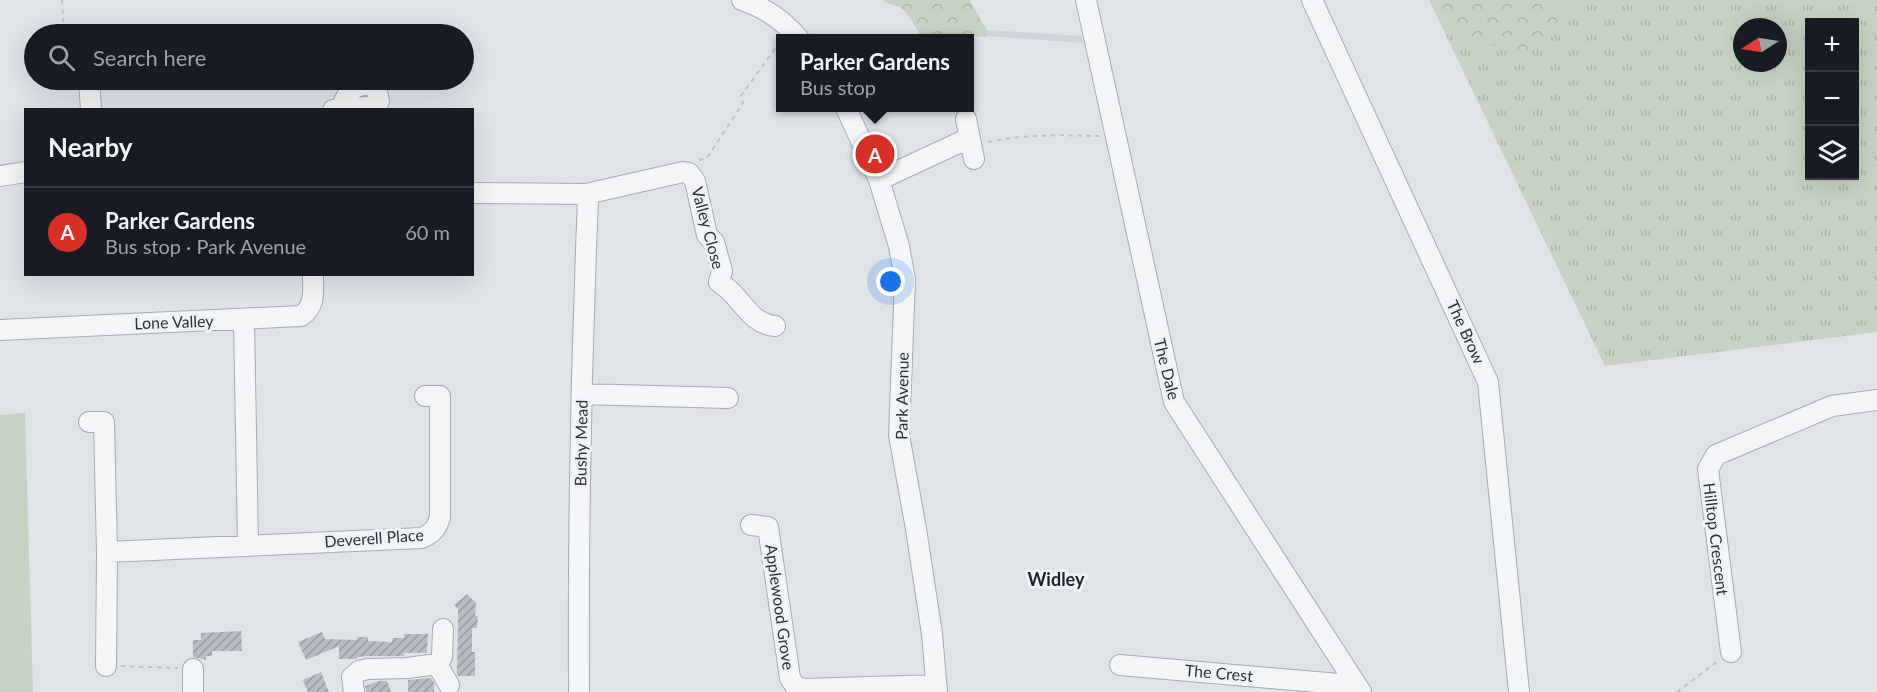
<!DOCTYPE html>
<meta charset="utf-8">
<style>
body{margin:0;font-family:Lato,sans-serif;background:#242831;color:#f1f3f6}
.controls{position:absolute;right:18px;top:18px;display:grid;overflow:hidden;border-radius:0px;box-shadow:0 6px 24px #0002}
.controls button{width:54px;height:54px;display:grid;place-items:center;padding:0;border:0;border-bottom:2px solid #363941;background:#171b24;color:#f1f3f6;font:30px sans-serif}
.compass{position:absolute;left:1733px;top:18px;width:54px;height:54px;border-radius:50%;background:#171b24;box-shadow:0 6px 24px #0002;rotate:258deg}
.you{position:absolute;left:891px;top:282px;width:21px;height:21px;margin:-15px;border:4px solid #fff;border-radius:50%;background:#1a73e8;box-shadow:0 0 0 9px #1a73e833}
.badge{display:grid;place-items:center;width:39px;height:39px;border-radius:50%;background:#d93025;color:#fff;font-size:20px;font-weight:700}
.pin{position:absolute;translate:-50% -50%;border:3px solid #fff;box-shadow:0 2px 6px #0006}
.popup{position:absolute;left:776px;top:34px;width:198px;height:78px;box-sizing:border-box;display:grid;place-content:center;border-radius:0px;background:#171b24;filter:drop-shadow(0 2px 4px #0005);font-size:20px;white-space:nowrap;color:#9ea1a6}
.popup b{font-size:22px;color:#f1f3f6}
.popup::after{content:'';position:absolute;left:50%;top:100%;margin-left:-12px;border:12px solid transparent;border-top-color:#171b24}
.list{margin:0;padding:0;list-style:none}
h2{display:flex;justify-content:space-between;align-items:center;height:78px;margin:0;padding:0 24px;font-size:26px}
h2 small{font-size:20px;font-weight:400;color:#9ea1a6}
.list li{display:grid;grid-template-columns:39px 1fr auto;gap:18px;align-items:center;box-sizing:border-box;height:90px;padding:0 24px;border-top:2px solid #363941}
.list b{display:block;font-size:22px;white-space:nowrap}
.list p{margin:0;font-size:20px;white-space:nowrap;color:#9ea1a6}
.list em{font-size:20px;font-style:normal;color:#9ea1a6}
.icon{flex:none;width:33px;height:33px;fill:none;stroke:currentColor;stroke-width:2;stroke-linecap:round;stroke-linejoin:round}
.map{position:relative;flex:none;width:1877px;height:692px;overflow:hidden}
.search{position:absolute;background:#171b24;box-shadow:0 6px 24px #0002;left:24px;top:24px;width:450px;height:66px;display:flex;align-items:center;gap:15px;box-sizing:border-box;padding:0 21px;border-radius:33px;color:#9ea1a6;font-size:22px}
.panel{position:absolute;background:#171b24;box-shadow:0 6px 24px #0002;left:24px;top:108px;width:450px;height:168px;border-radius:0px}
.map>svg:first-child{display:block}
.built{fill:#cfd3da}
.grass{fill:url(#grass-tufts);fill-rule:evenodd}
.forest{fill:url(#forest-crowns)}
.green{fill:#c6d2c2}
.building{fill:url(#building-hatch)}
.lines{fill:none;stroke-linecap:round;stroke-linejoin:round}
.minor-casing{stroke:#a6abb3;stroke-width:22}
.path{stroke:#bfc2c7;stroke-width:2;stroke-dasharray:4.5 4.5;stroke-linecap:butt}
.minor{stroke:#f3f5f7;stroke-width:20}
.labels{text-anchor:middle;stroke-width:6;stroke-linejoin:round;paint-order:stroke}
.street-label{font-size:16px;fill:#2a323f;stroke:#f0f3f6}
.neighbourhood-label{font-size:18px;font-weight:bold;fill:#1c2330;stroke:#f0f3f6}
</style>
<div class="map">
<svg width="1877" height="692" viewBox="0 0 1877 692">
<defs>
<pattern id="grass-tufts" width="24" height="20" patternUnits="userSpaceOnUse" patternTransform="scale(1.5)"><rect width="24" height="20" fill="#c6d2c2"/><path d="M3 7l-1-3M5 7V3M7 7l1-3M15 17l-1-3M17 17v-4M19 17l1-3" fill="none" stroke="#aab5a8"/></pattern>
<pattern id="forest-crowns" width="20" height="18" patternUnits="userSpaceOnUse" patternTransform="scale(1.5)"><rect width="20" height="18" fill="#c6d2c2"/><path d="M2 6a3 3 0 1 1 6 0M12 15a3 3 0 1 1 6 0" fill="none" stroke="#aab5a8"/></pattern>
<pattern id="building-hatch" width="6" height="6" patternUnits="userSpaceOnUse" patternTransform="scale(1.5)"><rect width="6" height="6" fill="#b8bdc5"/><path d="M-1 1l2-2M0 6l6-6M5 7l2-2" fill="none" stroke="#969aa1"/></pattern>
</defs>
<rect width="100%" height="100%" fill="#e0e4e9"/>
<path class="built" d="M969 0 987 30 1082 36 1083 43 919 31Z"/>
<path class="grass" d="M1429 0H1877V332L1605 366ZM1810 22H1854V176H1810ZM1742 27H1778V63H1742Z"/>
<path class="forest" d="M883 0H969L987 30V37L946 34 944 38H921C919 31 908 13 901 8 895 4 888 6 883 0Z
M1438 0H1562L1557 33 1527 51 1456 39Z"/>
<path class="green" d="M25 413 33 692H0V415Z"/>
<path class="building" d="M467 594 476 603 475 616H478L477 628H472V652H475V676H458L457 674 458 609 454 605Z
M241 631 242 651H212V656H206V660L193 657V640H201V633Z
M322 632 325 639 357 640V637H368V641L392 642 393 638H404V634H428L427 653H404V656H368L357 657V659H339V646L306 660 298 642Z
M321 672 329 692H308L303 680Z
M431 678 434 683V692H408V680Z
M379 681H387L391 692H366L365 686Z"/>
<g class="lines">
<defs>
<path id="minor" d="M742 0C763 7 784 21 799 39
M1086 0 1174 402 1361 692
M1312 0 1488 382 1519 692
M89 80 91 110
M846 108 879 180 899 246 905 280 899 435 916 529 932 634 937 692
M333 110 377 106 379 101 376 87C358 80 345 92 342 109
M966 119 974 159
M0 176 26 172
M879 180 969 138
M472 193 586 194 683 172 689 173 695 181 707 235 714 242 722 271 719 282C724 286 730 290 734 295 747 309 755 324 775 326
M244 319 248 545
M0 330 301 316C316 306 313 291 313 274
M582 394 728 398
M89 422H104L107 552 106 666
M751 525 768 527 790 678 795 686 804 689 936 685
M107 552 422 538C433 533 437 528 440 517V396H425
M1731 652 1708 469 1716 455 1832 406 1877 400
M437 664 449 685
M1120 665 1339 684 1354 681
M193 669V692
M354 692 352 677 359 671 368 669 407 668 437 664 442 657 443 629
M579 692C578 528 581 364 588 200L586 194"/>
</defs>
<use href="#minor" class="minor-casing"/>
<path class="path" d="M62 0 64 34
M988 142C1027 134 1060 135 1099 136
M699 160 707 158 743 103 741 96 779 43
M121 666 178 668
M1677 692 1718 661"/>
<use href="#minor" class="minor"/>
</g>
<g class="labels">
<g class="street-label">
<text transform="translate(708 228) rotate(75)" y="6">Valley Close</text>
<text transform="translate(174 322) rotate(-2)" y="6">Lone Valley</text>
<text transform="translate(1466 332) rotate(65)" y="6">The Brow</text>
<text transform="translate(1167 369) rotate(76)" y="6">The Dale</text>
<text transform="translate(902 396) rotate(-89)" y="6">Park Avenue</text>
<text transform="translate(581 443) rotate(-89)" y="6">Bushy Mead</text>
<text transform="translate(374 538) rotate(-4)" y="6">Deverell Place</text>
<text transform="translate(1716 539) rotate(83)" y="6">Hilltop Crescent</text>
<text transform="translate(780 607) rotate(82)" y="6">Applewood Grove</text>
<text transform="translate(1219 673) rotate(5)" y="6">The Crest</text>
</g>
<g class="neighbourhood-label">
<text x="1056" y="586">Widley</text>
</g>
</g>
</svg>
<div class="controls">
<button>+</button>
<button>−</button>
<button><svg class="icon" aria-label="layers" viewBox="0 0 24 24"><path d="M12 4l9 5-9 5-9-5zM3 14l9 5 9-5"/></svg></button>
</div>
<svg class="compass" viewBox="-18 -18 36 36"><path d="M0-13l5 13h-10z" fill="#e53935"/><path d="M0 13l5-13h-10z" fill="#9ea1a6"/></svg>
<div class="you"></div>
<div class="pin badge" style="left:875px;top:154px">A</div>
<div class="popup"><b>Parker Gardens</b>Bus stop</div>
<div class="search"><svg class="icon" aria-label="search" viewBox="0 0 24 24"><circle cx="10" cy="10" r="6"/><path d="M15 15l6 6"/></svg>Search here</div>
<section class="panel">
<h2>Nearby<small></small></h2>
<ul class="list">
<li><span class="badge">A</span><div><b>Parker Gardens</b><p>Bus stop · Park Avenue</p></div><em>60 m</em></li>
</ul>
</section>
</div>
